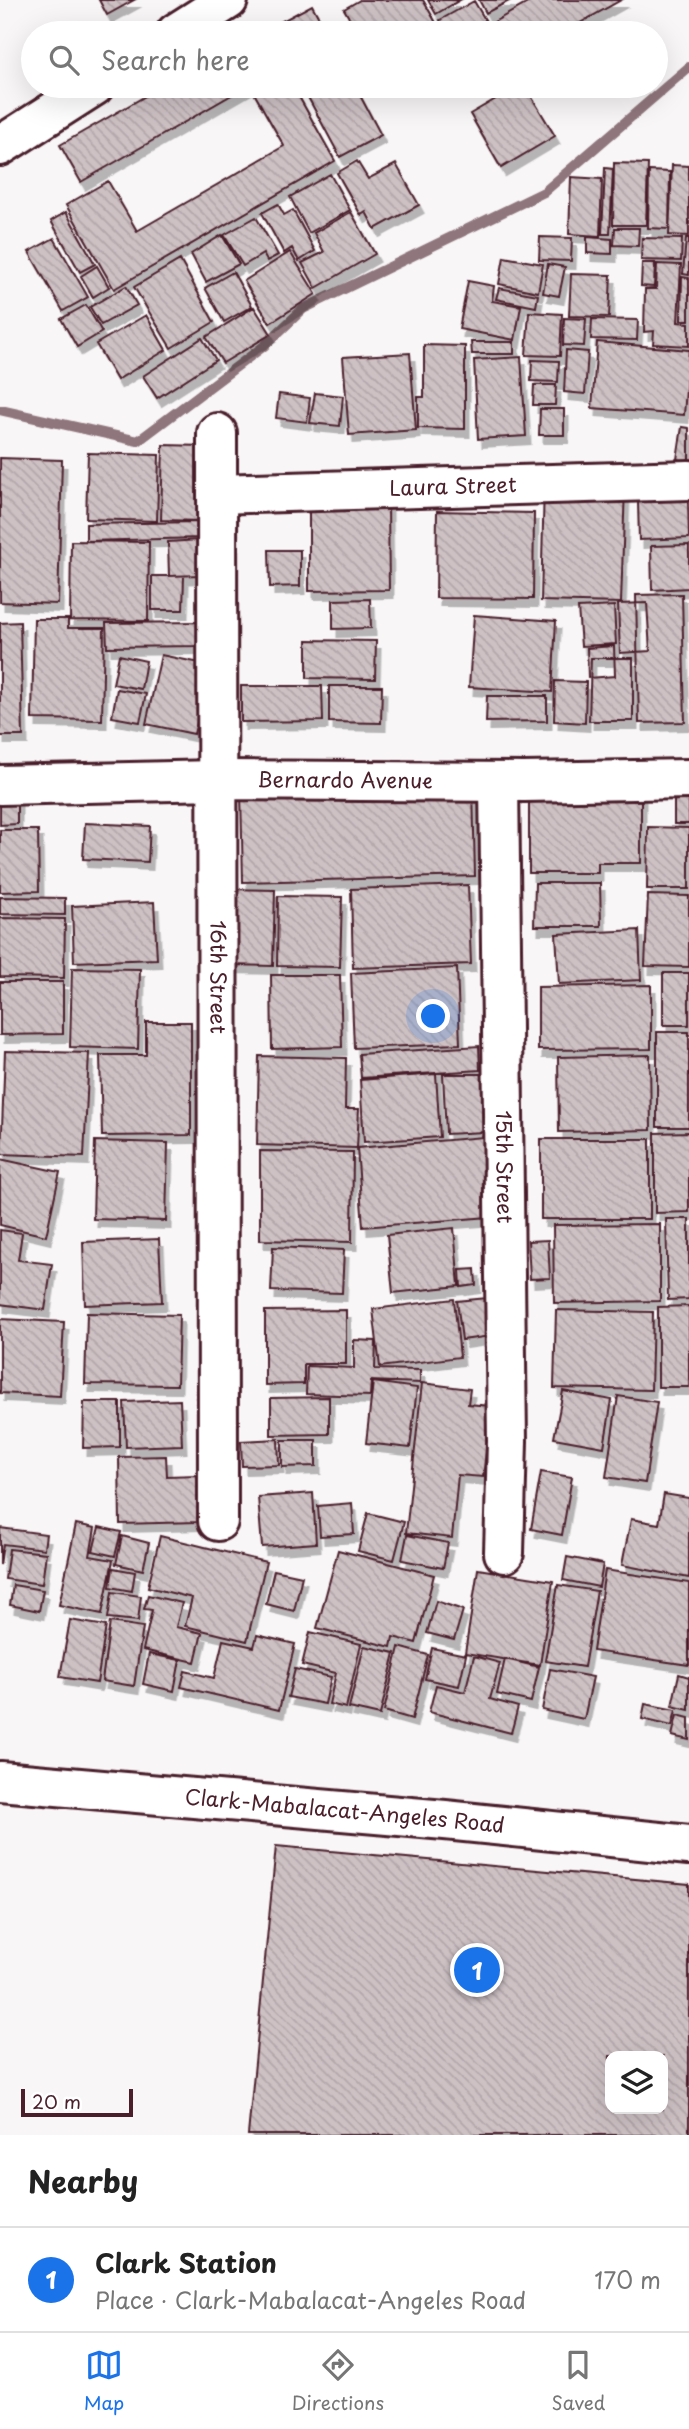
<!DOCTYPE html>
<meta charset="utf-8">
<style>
body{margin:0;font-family:"Playpen Sans",sans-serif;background:#f6f6f6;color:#222}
.controls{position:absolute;right:21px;bottom:21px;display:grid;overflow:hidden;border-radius:14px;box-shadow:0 7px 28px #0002}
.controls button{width:63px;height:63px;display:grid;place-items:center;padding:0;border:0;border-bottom:2px solid #e0e0e0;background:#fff;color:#222;font:35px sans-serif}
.scale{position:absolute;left:21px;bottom:18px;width:112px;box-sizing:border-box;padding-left:7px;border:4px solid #4a1f2b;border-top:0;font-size:19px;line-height:24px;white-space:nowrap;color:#4a1f2b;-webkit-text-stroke:5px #fff;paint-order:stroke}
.you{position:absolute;left:434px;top:1017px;width:24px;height:24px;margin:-18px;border:5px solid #fff;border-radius:50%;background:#1a73e8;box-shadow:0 0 0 10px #1a73e833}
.badge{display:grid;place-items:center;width:46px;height:46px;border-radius:50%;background:#1a73e8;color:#fff;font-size:23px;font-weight:700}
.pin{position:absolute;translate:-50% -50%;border:4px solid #fff;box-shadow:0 2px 7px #0006}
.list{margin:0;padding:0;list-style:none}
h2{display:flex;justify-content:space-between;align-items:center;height:91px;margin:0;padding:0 28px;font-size:30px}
h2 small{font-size:23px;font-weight:400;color:#767676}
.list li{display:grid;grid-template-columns:46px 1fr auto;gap:21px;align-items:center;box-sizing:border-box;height:105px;padding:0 28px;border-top:2px solid #e0e0e0}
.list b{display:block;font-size:26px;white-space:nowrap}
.list p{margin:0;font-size:23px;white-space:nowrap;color:#767676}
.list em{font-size:23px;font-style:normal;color:#767676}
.icon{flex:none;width:38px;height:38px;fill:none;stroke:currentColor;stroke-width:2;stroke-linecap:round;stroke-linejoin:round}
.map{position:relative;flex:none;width:689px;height:2135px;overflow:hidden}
.search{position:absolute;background:#fff;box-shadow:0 7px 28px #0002;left:21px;right:21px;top:21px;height:77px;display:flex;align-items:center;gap:18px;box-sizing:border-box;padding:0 24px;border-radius:38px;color:#767676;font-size:26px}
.sheet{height:196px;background:#fff}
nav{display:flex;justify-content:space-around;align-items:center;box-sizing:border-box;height:98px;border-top:2px solid #e0e0e0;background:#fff;font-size:19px;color:#767676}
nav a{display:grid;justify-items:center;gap:4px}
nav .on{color:#1a73e8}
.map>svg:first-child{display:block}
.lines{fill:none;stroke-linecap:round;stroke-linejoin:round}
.stream{stroke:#8f747b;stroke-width:10}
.building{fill:url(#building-back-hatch);stroke:#4a1f2b;stroke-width:2;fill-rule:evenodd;filter:url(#shadow)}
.street-casing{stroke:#4a1f2b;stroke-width:44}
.secondary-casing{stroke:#4a1f2b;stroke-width:44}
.street{stroke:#fff;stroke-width:38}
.secondary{stroke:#fff;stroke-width:38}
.labels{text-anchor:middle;stroke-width:7;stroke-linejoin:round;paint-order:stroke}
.street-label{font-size:21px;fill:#4a1f2b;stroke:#fff}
</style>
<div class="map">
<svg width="689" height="2135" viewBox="0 0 689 2135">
<defs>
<pattern id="building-back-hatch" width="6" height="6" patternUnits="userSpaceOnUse" patternTransform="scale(1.75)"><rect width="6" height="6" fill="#cdc1c4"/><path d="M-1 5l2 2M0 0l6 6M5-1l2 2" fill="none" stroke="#b2a5a9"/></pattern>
<filter id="shadow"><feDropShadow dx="4.5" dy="8" stdDeviation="0" flood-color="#0004"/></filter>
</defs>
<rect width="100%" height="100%" fill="#f8f6f7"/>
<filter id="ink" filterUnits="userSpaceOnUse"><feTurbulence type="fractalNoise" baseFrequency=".0143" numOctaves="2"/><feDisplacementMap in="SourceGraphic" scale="14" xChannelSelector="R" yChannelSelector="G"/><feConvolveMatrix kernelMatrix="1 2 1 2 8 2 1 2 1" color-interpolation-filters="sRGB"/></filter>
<g filter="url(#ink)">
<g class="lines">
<path class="stream" d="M0 410 138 441 264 346 303 309 544 192 689 67"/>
</g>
<path class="building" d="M99 0H134L107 15Z
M360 0H423L439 28 431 33H358L344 9Z
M428 0H460L436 14Z
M479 0H511L486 13Z
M533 0H621L562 33H474Z
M474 1 487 23 469 33H448L440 20Z
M312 5 327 33H274L271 27Z
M163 86H247L81 182 60 145Z
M250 86H293L335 161 114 289 66 205 108 181 137 231 284 146Z
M302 86H355L381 135 340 157Z
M518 86H525L555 136 501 168 470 114Z
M357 161 368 179 396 164 419 205 375 229 366 212 361 215 337 173Z
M614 163 648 164 646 225H613Z
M672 165 689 166V236L669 235Z
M605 168 613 169 610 234H602Z
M649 171 670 172 669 229 648 228Z
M330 174 350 210 309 233 290 197Z
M571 177 602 179 600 236 569 234Z
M278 204 284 215 293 210 315 251 299 261 292 248 284 253 262 213Z
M66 212 95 264 80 272 51 221Z
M351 212 375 254 316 288 302 263 324 252 314 233Z
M256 217 278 255 267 261 263 254 243 266 224 235Z
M615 228H639L638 246 614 245Z
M222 235 239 264 206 282 191 254Z
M540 237 572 238 571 261 539 260Z
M587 237 612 239V254L587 253Z
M54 238 88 297 63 311 29 252Z
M642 238 682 239 681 261 641 260Z
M686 238H689V275L683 274Z
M290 252 316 294 270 323 244 281Z
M504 257 543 264 538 292 499 284Z
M180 260 214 322 171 348 134 287Z
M642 263H655L654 287 641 286Z
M548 264 565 267 559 296 543 293Z
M657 264 681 265 678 322 689 323V346L653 344 654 331 644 332 645 289H656Z
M97 266 109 287 93 297 81 276Z
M233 272 252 306 224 322 205 288Z
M571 274 611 275 609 317 569 316Z
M682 277 689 278V320H681Z
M468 281 494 286 492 301 521 306 515 340 459 329Z
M126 286 137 305 101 325 90 307Z
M499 288 538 295 536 307 496 299Z
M86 305 102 332 77 347 61 319Z
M254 307 271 334 223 363 206 337Z
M529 312 562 314 560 356 526 355Z
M146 315 166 350 117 380 96 344Z
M564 318 586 319 584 346 563 345Z
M592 319 638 320 637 340 591 339Z
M202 338 216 360 157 398 143 376Z
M471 342H514V354H472Z
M597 342 689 350 684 415 592 408Z
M424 345 465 346V429L418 428V397H424Z
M566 350 588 352 585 394 564 392Z
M410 353 416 430 349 435 343 357Z
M521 357 526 436 478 439 474 360Z
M532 360 559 361 558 382 531 381Z
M534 385H556L555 405H533Z
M315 393 343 396 340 426 310 423Z
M279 394 310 398 307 422 276 418Z
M540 409H564V435H539Z
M682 427 689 428V462L677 459Z
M163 445 205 446 203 521 161 520Z
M88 453 159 455 157 521 86 519Z
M0 458 62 460 58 604 0 602Z
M544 485 625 487 621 603 541 601Z
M688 500 689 538 639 540 638 502Z
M309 502H388L389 590 309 591Z
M437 511 534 513 533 599 436 598Z
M199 522 200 538 86 541V524Z
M200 540 201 575 169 576 168 542Z
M71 541 149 542 148 621 70 620Z
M689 545V588L652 590 651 546Z
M269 550H300V586L270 587Z
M152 576H184L183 610H152Z
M682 594 685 722 639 723 636 595Z
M370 599 371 628 333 629V600Z
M647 603 650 651 620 653 618 604Z
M614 606 616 644 581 646 578 608Z
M474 615 556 621 552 692 469 687Z
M34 619H68V628H104L102 720 32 719Z
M20 622 23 736H0V623Z
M201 622V646L107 647 106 623Z
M307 640 376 641 375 679 307 678Z
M614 646 615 676 588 678 587 648Z
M119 655 146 661 141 689 113 684Z
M161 655 210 665 194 734 146 724Z
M591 658H633V721H589Z
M555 681 586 682 585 723 554 721Z
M241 686H322L323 721 241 722Z
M329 686H382L381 723 329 722Z
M117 689 146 694 140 722 112 717Z
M487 696H547V721L486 722Z
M529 784 641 794V863H598V873H529Z
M473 786 475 876 243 882 241 792Z
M0 790H17V824L0 825Z
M674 794H689V824H674Z
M85 823 150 826 148 862 83 859Z
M648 827 689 828V889H647Z
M0 830H38L39 891 0 892Z
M535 883H600L601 926H534Z
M468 885 471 964 353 968 351 889Z
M226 889 275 890 273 966 225 965Z
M648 895 689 896V967L645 966Z
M278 896 342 897 340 967 277 966Z
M0 897 65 898V915L0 914Z
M154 902 157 959 74 962 72 906Z
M0 918 65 919 64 978 0 977Z
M639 930 641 980 559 984 556 934Z
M72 968 140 969 138 1049 70 1047Z
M457 968 460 1044 354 1048 351 973Z
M663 973H689V1025H663Z
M271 975H340L342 1047 272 1049Z
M0 982H63V1034L0 1035Z
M651 985V1049L538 1050V987Z
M146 1022H191V1135L102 1136 100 1055H146Z
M657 1032H689V1127H657Z
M479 1046 480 1070 361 1078 359 1054Z
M5 1051 89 1053 84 1157 1 1154Z
M650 1055 651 1130 559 1132 558 1057Z
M259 1056 346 1058 345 1109H359L357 1148 257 1145Z
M436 1074 440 1137 364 1142 360 1080Z
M443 1074H482L484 1132 446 1134Z
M689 1132V1212L655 1213V1133Z
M483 1137 489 1217 363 1227 357 1148Z
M541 1139H650V1219H541Z
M95 1141 168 1143 166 1221 93 1219Z
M260 1151 353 1152 352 1242 260 1240Z
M0 1159 60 1172 46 1236 0 1225Z
M666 1219H689V1299L668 1300Z
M660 1224V1301L554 1303 553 1225Z
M454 1228 459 1286 393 1293 387 1235Z
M0 1230 22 1233 18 1260 52 1264 45 1310 0 1304Z
M159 1239 162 1302 85 1305 83 1242Z
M548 1240 550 1278 530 1279 528 1241Z
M273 1247 344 1250 342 1293 271 1291Z
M475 1269 476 1285 461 1287 460 1270Z
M487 1298 491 1336 462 1340 457 1301Z
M454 1299 460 1357 380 1367 373 1309Z
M689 1306V1387H658V1307Z
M346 1310V1364H304V1384L265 1385V1311Z
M556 1310 653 1312 651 1390 554 1388Z
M87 1313 179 1315 177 1385 85 1384Z
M0 1319 64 1322 60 1396 0 1393Z
M354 1340 376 1341 375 1369 420 1370V1383L371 1381 370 1396 306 1394 307 1366 354 1368Z
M373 1382 417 1388 410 1448 366 1443Z
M422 1383 470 1389 468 1404 491 1406 483 1477 458 1475 452 1538 406 1533Z
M563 1391 612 1400 604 1447 554 1438Z
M618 1396 657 1402 645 1483 606 1477Z
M329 1397V1434L271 1435V1398Z
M180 1400 182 1445 126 1447 124 1402Z
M84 1402H120V1447L83 1448Z
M278 1439 279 1465 242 1466 241 1441Z
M282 1440H316V1466L282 1467Z
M166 1456 167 1476 197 1475 198 1522 120 1524 119 1457Z
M541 1472 572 1477 562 1535 531 1529Z
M313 1493 316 1543 262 1547 258 1497Z
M664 1494 689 1498V1578L622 1565 631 1519 659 1524Z
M352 1503 354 1534 320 1536 318 1506Z
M368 1513 404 1522 394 1560 358 1551Z
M76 1524 95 1528 90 1556 113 1560 102 1614 59 1605Z
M99 1527 121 1532 115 1556 93 1551Z
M0 1528 46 1534 44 1549 3 1544 0 1565Z
M407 1535 448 1543 443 1568 402 1560Z
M122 1536 149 1543 143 1570 116 1564Z
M160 1536 266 1562 247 1641 185 1626 192 1598 148 1587Z
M9 1549 46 1553 42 1584 5 1579Z
M338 1550 434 1575 416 1643 393 1637 391 1647 317 1628Z
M567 1557 603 1564 599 1587 563 1580Z
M113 1568 135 1572 132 1591 110 1587Z
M478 1569 553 1581 540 1665 465 1653Z
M274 1570 302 1576 294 1611 266 1604Z
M605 1570 689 1583V1665L593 1651Z
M13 1585 43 1590 39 1611 10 1605Z
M558 1585 597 1591 584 1667 545 1661Z
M112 1592 141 1596 138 1621 108 1618Z
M148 1595 182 1603 176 1627 202 1633 195 1662 143 1650 152 1610 144 1609Z
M436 1601 463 1610 454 1640 427 1633Z
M70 1620 106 1626 97 1683 60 1677Z
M110 1622 143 1627 134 1686 102 1681Z
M310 1632 361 1644 346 1708 329 1704 336 1673 302 1665Z
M257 1635 295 1644 279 1710 181 1687 185 1671 214 1678 223 1640 254 1647Z
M364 1646 395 1653 380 1715 349 1708Z
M399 1647 428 1655 412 1719 384 1711Z
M432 1648 466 1655 459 1686 425 1679Z
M149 1654 180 1660 174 1691 143 1684Z
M474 1656 500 1663 490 1699 518 1707 511 1733 429 1712 436 1685 465 1692Z
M505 1659 539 1667 531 1702 497 1694Z
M295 1669 331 1677 325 1704 288 1697Z
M550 1669 593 1677 584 1719 542 1710Z
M679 1674 689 1677V1710L672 1706Z
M645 1704 676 1710 672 1726 642 1719Z
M677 1715 689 1718V1740L672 1736Z
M276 1846 689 1884V2135H248ZM610 2056H663V2109H610Z"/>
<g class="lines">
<defs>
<g id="street">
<path d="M176 33 228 0"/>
<path d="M0 146 94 86"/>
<path id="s1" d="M217 433 218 1521"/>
<path id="s2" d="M217 494 689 480"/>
<path id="s3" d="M499 782 507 1441 504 1553"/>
<path id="s4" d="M0 785 216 780 524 782 689 779"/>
</g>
<g id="secondary">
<path id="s5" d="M0 1781 445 1820 689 1845"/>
</g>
</defs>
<use href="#street" class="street-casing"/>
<use href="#secondary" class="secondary-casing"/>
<use href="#street" class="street"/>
<use href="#secondary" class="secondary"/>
</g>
</g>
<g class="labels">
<g class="street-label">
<text dy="7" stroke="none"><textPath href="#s2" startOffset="236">Laura Street</textPath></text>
<text dy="7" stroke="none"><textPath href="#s4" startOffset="345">Bernardo Avenue</textPath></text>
<text dy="7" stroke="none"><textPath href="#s1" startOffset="544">16th Street</textPath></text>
<text dy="7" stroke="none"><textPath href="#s3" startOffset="385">15th Street</textPath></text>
<text dy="7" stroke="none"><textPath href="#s5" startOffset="346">Clark-Mabalacat-Angeles Road</textPath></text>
</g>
</g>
</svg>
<div class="controls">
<button><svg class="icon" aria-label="layers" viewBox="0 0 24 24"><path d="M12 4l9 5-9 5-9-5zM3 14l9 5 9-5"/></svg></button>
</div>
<div class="scale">20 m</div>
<div class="you"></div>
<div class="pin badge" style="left:477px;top:1970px">1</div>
<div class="search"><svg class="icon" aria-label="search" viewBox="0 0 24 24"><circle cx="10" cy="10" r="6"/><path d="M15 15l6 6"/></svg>Search here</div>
</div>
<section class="sheet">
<h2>Nearby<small></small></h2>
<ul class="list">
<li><span class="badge">1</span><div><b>Clark Station</b><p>Place · Clark-Mabalacat-Angeles Road</p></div><em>170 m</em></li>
</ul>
</section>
<nav>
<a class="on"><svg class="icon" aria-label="map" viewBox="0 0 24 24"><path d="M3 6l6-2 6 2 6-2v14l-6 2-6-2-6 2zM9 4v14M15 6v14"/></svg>Map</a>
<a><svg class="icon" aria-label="directions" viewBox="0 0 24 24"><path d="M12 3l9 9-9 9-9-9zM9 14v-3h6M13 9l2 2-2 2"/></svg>Directions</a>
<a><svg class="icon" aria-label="saved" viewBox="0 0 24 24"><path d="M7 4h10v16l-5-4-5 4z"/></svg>Saved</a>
</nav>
